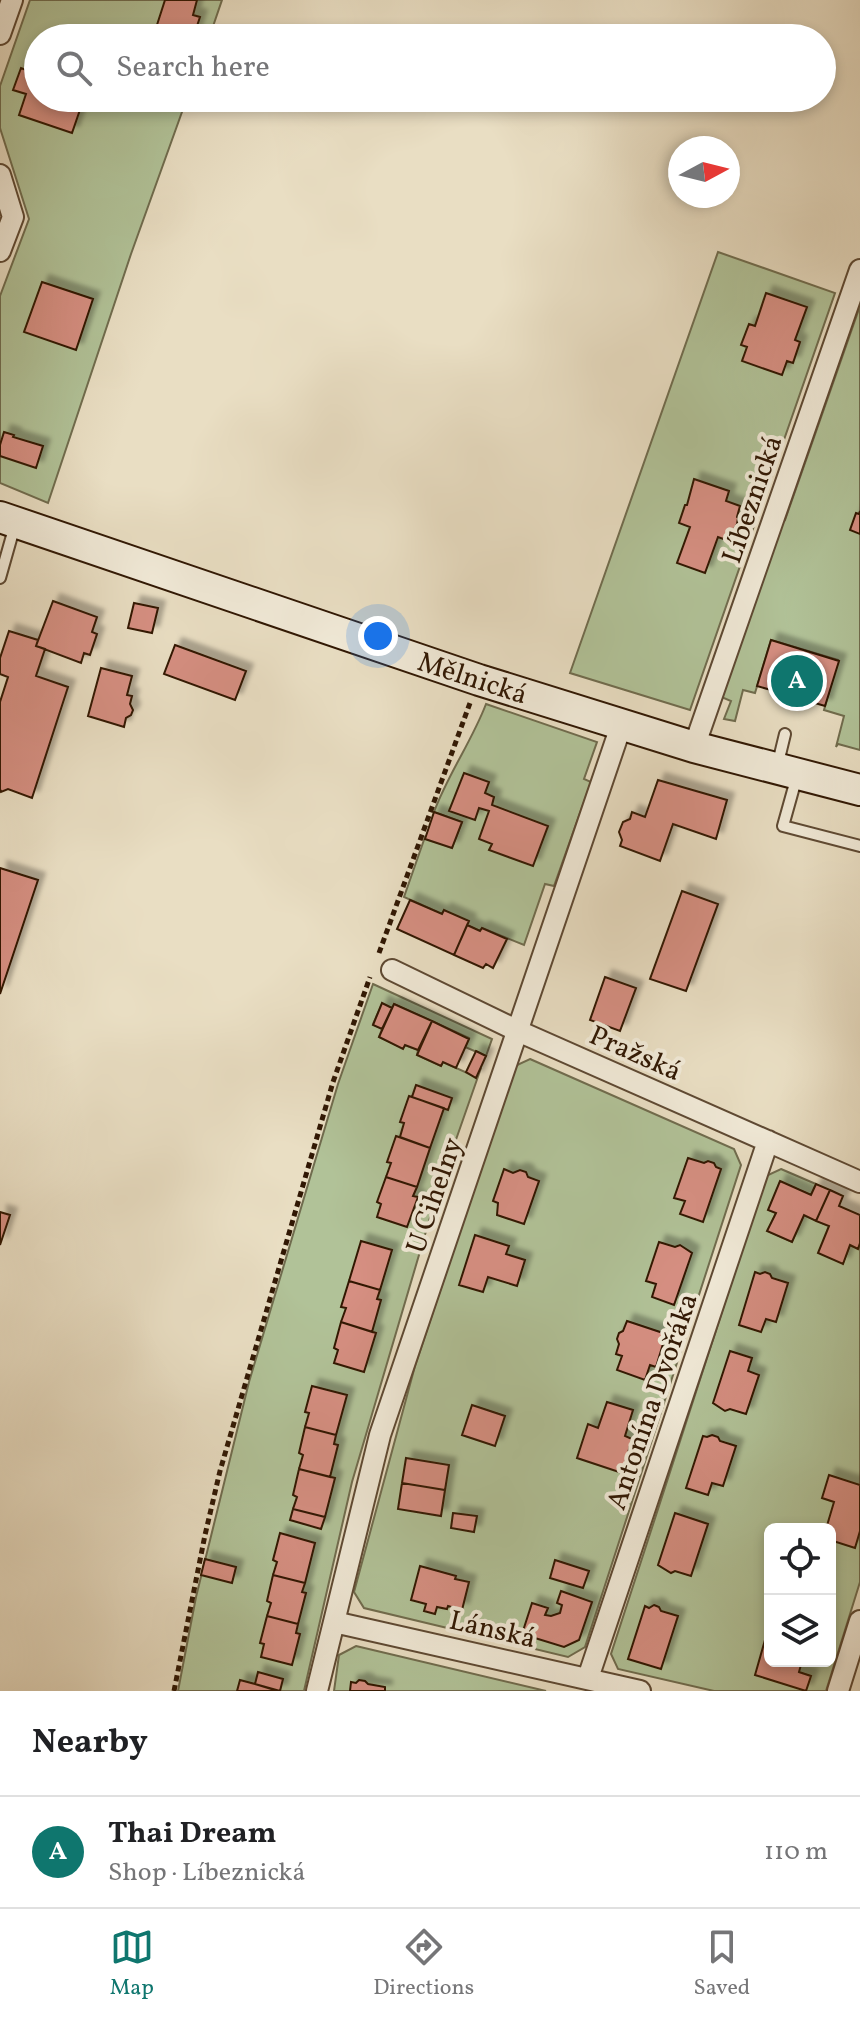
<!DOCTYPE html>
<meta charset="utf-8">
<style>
body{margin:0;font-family:Vollkorn,serif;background:#f2f2f2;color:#202124}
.controls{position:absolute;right:24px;bottom:24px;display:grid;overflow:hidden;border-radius:12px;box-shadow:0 4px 12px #0003}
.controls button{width:72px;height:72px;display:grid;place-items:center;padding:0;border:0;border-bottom:2px solid #e0e0e0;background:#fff;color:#202124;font:40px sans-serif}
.compass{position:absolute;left:668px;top:136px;width:72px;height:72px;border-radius:50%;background:#fff;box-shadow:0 4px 12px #0003;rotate:83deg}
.you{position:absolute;left:378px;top:636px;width:28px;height:28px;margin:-20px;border:6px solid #fff;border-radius:50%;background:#1a73e8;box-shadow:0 0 0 12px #1a73e833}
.badge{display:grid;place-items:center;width:52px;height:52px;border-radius:50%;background:#0f766e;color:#fff;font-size:26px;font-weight:700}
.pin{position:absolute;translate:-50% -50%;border:4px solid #fff;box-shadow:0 2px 8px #0006}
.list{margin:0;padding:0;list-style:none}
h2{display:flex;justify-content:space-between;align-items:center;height:104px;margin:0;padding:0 32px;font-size:34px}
h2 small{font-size:26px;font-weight:400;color:#757577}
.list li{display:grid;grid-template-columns:52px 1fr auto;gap:24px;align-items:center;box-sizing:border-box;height:112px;padding:0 32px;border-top:2px solid #e0e0e0}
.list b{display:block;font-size:30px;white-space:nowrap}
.list p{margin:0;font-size:26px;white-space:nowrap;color:#757577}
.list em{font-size:26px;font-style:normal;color:#757577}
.icon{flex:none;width:44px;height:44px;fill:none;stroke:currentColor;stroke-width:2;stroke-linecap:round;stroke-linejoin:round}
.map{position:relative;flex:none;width:860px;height:1691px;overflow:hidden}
.search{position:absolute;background:#fff;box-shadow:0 4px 12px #0003;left:24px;right:24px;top:24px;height:88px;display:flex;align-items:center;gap:20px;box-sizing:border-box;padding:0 28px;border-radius:44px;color:#757577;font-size:30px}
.sheet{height:216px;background:#fff}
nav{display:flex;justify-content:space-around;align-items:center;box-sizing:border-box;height:112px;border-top:2px solid #e0e0e0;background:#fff;font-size:22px;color:#757577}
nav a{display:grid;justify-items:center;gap:4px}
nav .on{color:#0f766e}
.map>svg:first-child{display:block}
.green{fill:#b1c298;stroke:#706c4e;stroke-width:2;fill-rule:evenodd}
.building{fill:#d68f82;stroke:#301703;stroke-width:2;filter:url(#shadow)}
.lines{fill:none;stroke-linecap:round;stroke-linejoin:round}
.lane-casing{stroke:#5e4933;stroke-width:14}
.street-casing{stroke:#5e4933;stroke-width:24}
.secondary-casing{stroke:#301703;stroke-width:34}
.path{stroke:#301703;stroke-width:5;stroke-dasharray:6 4;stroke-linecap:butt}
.lane{stroke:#f1ead8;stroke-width:10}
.street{stroke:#f1ead8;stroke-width:20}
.secondary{stroke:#f1ead8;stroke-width:30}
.labels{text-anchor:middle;stroke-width:8;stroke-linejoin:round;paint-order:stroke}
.street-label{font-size:28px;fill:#301703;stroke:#f1ead8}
</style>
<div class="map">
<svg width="860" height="1691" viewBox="0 0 860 1691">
<defs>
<filter id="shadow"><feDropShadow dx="7" dy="-7" stdDeviation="2" flood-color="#0004"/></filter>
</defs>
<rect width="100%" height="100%" fill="#e9dec3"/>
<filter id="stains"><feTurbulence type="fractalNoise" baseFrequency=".0025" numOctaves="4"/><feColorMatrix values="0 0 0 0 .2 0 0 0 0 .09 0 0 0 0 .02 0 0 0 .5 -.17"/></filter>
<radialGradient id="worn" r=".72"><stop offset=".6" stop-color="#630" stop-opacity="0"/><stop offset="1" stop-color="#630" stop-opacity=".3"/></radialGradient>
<path class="green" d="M30 0H222L209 38H38V98H187L131 254 48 503 0 483V296L29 219 0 128V86Z
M718 252 835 293 690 710 570 673Z
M860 306V750L838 744 836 747 844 716 824 710 838 660 771 640 755 693 743 690 735 721 724 719 731 701 719 696 781 519 785 520Z
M486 704 597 742 584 779 591 782 554 886 545 884 524 945 482 928 480 931 467 925 444 910 442 914 404 897 425 837 452 848 462 822 434 812C448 774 472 741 486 704Z
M373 984 492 1039 486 1056 465 1047 469 1038 394 1004 392 1008 382 1004 373 1024 382 1029 379 1037 403 1048 405 1045 418 1050 417 1055 441 1066 443 1062 476 1077 481 1068 437 1194 352 1482 304 1691H178L196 1597 249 1382 338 1084Z
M530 1059 734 1149 741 1165 585 1647 568 1657 364 1608 354 1592 415 1366 515 1066Z
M781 1169 816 1184 811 1195 780 1182 769 1210 776 1213 768 1231 792 1242 804 1215 829 1226 843 1263 850 1245 857 1248 860 1243V1582L826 1691H714L618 1669 611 1654 766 1176ZM770 1529H830V1661H770Z
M356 1646 546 1691H334L339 1655Z"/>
<path class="building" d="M165 0H197L193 15 200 17 193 38 156 28Z
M33 49 38 50V98H84L72 133 19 115 26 94 13 90 21 68 26 70Z
M42 282 93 299 76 350 24 332Z
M766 293 807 307 795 340 800 342 793 363 787 361 782 375 742 361 747 347 741 345 749 324 755 326Z
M4 432 14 435 13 437 43 446 36 468 0 456V445Z
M694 479 729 491 726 501 740 506 737 517 738 518 737 524 734 529H733L729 541 718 537 705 573 677 563 690 527 679 523 685 505H687Z
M860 511V534L850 530 856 513 859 514Z
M53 601 97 617 92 632 97 634 90 655 84 653 81 663 36 646Z
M134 603 158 608 152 633 128 628Z
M9 631 38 640 36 646 45 649 36 676 68 687 32 798 8 789 1 792 0 789V702L8 677 0 674V658Z
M771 640 839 661 825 706 798 698 797 702 784 698 785 694 757 686Z
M175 645 246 671 235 700 164 674Z
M101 668 132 676 127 695 132 696 130 704 133 710 131 715 126 718 124 727 88 716Z
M464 773 489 782 485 793 494 797 492 805 548 826 533 866 489 850 492 844 479 839 489 811 479 808 475 820 449 811Z
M658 780 727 800 716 839 673 824 660 861 620 846 622 840 619 832 623 822 630 819 632 812 645 817Z
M434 812 462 822 452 848 425 839Z
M0 868 38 880 0 994Z
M682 891 718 904 686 991 650 979Z
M410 900 442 914 444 910 469 921 454 955 397 929Z
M467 925 480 931 482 928 507 939 493 968 486 964 483 968 454 955Z
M605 977 636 988 620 1031 590 1020Z
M382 1003 392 1008 382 1029 373 1025Z
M394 1004 432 1021 418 1050 405 1045 403 1049 379 1037Z
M432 1021 469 1039 456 1068 443 1062 441 1066 417 1055Z
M476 1051 486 1056 476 1078 466 1072Z
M416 1085 452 1098 448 1110 412 1097Z
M409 1096 444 1108 430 1148 400 1137 404 1123 400 1122Z
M396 1136 430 1148 417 1187 386 1177 391 1163 387 1162Z
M688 1158 704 1163 708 1161 714 1163 716 1167 721 1169 703 1222 680 1214 685 1201 674 1198Z
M504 1169 513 1173 520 1170 526 1172 528 1177 539 1181 524 1224 497 1215 498 1203 493 1201Z
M386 1177 417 1187 413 1196 418 1197 407 1227 377 1217 381 1204 377 1202Z
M780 1181 811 1195 816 1184 830 1190 816 1221 804 1215 792 1242 767 1231 776 1213 768 1210Z
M830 1190 843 1196 839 1206 860 1215V1243L858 1249 850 1245 843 1264 818 1253 829 1226 816 1221Z
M0 1212 10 1215 0 1245Z
M475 1235 509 1246 506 1254 525 1260 517 1286 488 1277 483 1292 459 1285Z
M361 1241 392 1250 380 1290 349 1281Z
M659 1242 675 1247 680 1245 692 1253 674 1305 652 1297 656 1284 646 1281Z
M755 1272 760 1274 765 1272 770 1274 772 1278 788 1283 776 1322 766 1319 761 1332 739 1325Z
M349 1281 380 1290 377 1299 381 1300 372 1332 341 1322 346 1308 341 1307Z
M627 1321 666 1334 656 1367 650 1365 645 1380 617 1370 622 1356 616 1354 619 1344 617 1339 619 1333 623 1331Z
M341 1322 376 1333 364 1372 334 1363 338 1350 334 1348Z
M730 1351 752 1358 748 1371 759 1375 746 1414 730 1409 725 1411 713 1403Z
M312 1386 347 1395 336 1435 305 1427 309 1413 305 1412Z
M607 1402 633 1410 625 1436 632 1439 622 1473 577 1458 588 1424 598 1428Z
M472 1405 505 1416 495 1446 462 1435Z
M305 1427 336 1435 334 1444 338 1445 330 1477 299 1469 303 1455 299 1453Z
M712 1435 718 1437 720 1441 736 1446 723 1486 712 1483 708 1495 686 1488 703 1436 707 1437Z
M406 1458 449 1465 445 1490 402 1483Z
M299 1469 335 1478 325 1517 293 1509 297 1497 293 1495Z
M829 1475 860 1485V1531L855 1548 830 1540V1529H826L834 1502 822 1498Z
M402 1483 445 1490 441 1516 398 1509Z
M293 1509 325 1517 321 1529 290 1520Z
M453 1513 477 1516 474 1532 451 1528Z
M675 1513 708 1524 691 1576 675 1571 671 1573 658 1565Z
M280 1533 315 1543 305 1583 273 1575 277 1562 273 1560Z
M205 1559 236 1567 232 1583 201 1575Z
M555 1560 589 1571 583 1588 550 1578Z
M420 1566 456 1576 455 1579 469 1582 462 1610 448 1606 447 1609 437 1607 435 1614 424 1611 426 1604 411 1600Z
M273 1575 305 1583 302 1592 306 1593 298 1624 267 1616 271 1603 267 1601Z
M561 1591 592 1602 579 1640 564 1647 522 1634 532 1603 548 1608 545 1615 551 1616 560 1613 562 1605 557 1603Z
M654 1605 659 1607 661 1611 678 1616 661 1669 628 1659 645 1606 649 1608Z
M267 1616 298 1624 296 1633 300 1634 292 1665 261 1657 264 1644 260 1643Z
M767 1633 770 1634V1661H802L799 1672 811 1676 806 1691 755 1675Z
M258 1672 283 1679 280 1691 255 1684Z
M240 1680 255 1684 278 1691H237Z
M359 1680 365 1681 368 1684 385 1687V1691H350L351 1682 356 1683Z"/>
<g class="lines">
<defs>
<path id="lane" d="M0 578 15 525
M777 767 785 734
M797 776 783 826 860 846"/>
<path id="street" d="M0 34 12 0
M0 175 13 217 0 251
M694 747 860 270
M392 970 518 1031 860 1182
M334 1622 640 1691
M588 1678 768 1141
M317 1691 380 1435 622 723
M838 1691 860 1621"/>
<path id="secondary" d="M0 517 479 680 694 747 860 790"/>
</defs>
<use href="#lane" class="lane-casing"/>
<use href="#street" class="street-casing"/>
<use href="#secondary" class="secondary-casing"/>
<path class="path" d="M379 953 470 703
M174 1691 205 1535 220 1471 333 1082 370 977"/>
<use href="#lane" class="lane"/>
<use href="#street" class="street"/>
<use href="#secondary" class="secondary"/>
</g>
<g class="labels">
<g class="street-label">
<text transform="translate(751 499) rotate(-71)" y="10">Líbeznická</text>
<text transform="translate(473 677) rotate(18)" y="10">Mělnická</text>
<text transform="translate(636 1052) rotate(24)" y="10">Pražská</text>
<text transform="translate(433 1195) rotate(-71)" y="10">U Cihelny</text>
<text transform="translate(651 1401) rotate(-71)" y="10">Antonína Dvořáka</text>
<text transform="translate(493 1628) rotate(13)" y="10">Lánská</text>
</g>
</g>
<rect width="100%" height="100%" filter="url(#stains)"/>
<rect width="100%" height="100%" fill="url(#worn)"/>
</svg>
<div class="controls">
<button><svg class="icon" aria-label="locate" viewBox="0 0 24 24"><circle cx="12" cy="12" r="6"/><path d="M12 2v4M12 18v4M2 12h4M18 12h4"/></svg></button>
<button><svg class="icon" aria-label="layers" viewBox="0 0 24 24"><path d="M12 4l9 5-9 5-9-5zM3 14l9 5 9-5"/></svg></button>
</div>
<svg class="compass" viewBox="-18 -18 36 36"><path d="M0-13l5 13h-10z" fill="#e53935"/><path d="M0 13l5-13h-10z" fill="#757577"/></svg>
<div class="you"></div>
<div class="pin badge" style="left:797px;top:681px">A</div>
<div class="search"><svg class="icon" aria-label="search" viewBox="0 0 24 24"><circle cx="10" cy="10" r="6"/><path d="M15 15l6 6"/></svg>Search here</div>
</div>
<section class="sheet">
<h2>Nearby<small></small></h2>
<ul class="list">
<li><span class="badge">A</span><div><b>Thai Dream</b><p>Shop · Líbeznická</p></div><em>110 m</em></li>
</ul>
</section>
<nav>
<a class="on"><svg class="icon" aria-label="map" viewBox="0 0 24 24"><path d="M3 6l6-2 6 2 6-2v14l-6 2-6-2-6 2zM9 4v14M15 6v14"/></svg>Map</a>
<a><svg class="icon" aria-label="directions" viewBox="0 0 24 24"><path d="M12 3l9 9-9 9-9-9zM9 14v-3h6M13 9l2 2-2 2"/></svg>Directions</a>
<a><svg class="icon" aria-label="saved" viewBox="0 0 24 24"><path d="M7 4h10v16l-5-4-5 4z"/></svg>Saved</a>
</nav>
